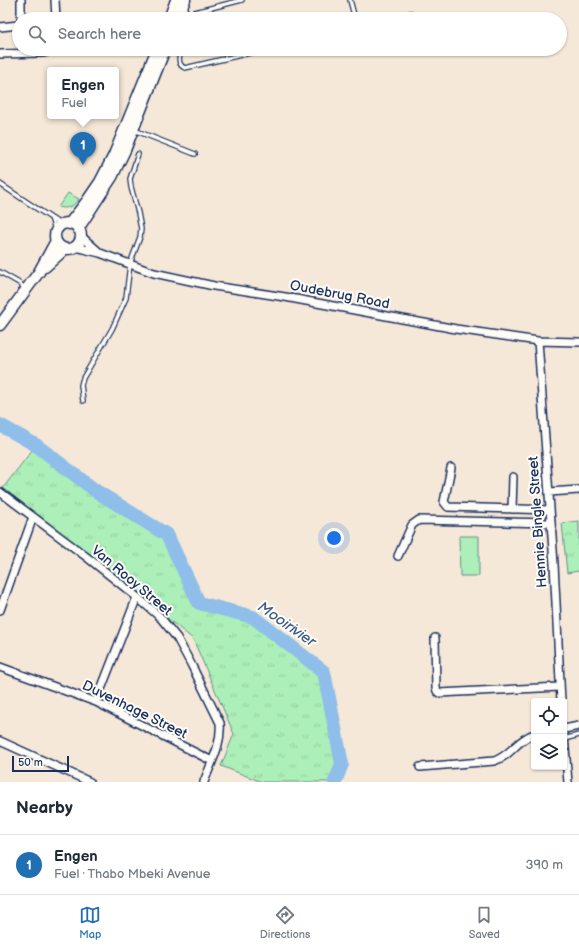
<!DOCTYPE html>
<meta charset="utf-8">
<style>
body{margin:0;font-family:"Balsamiq Sans",sans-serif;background:#f2f2f3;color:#1f2937}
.controls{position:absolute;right:12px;bottom:12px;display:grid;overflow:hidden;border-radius:4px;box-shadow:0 1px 3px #0004}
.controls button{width:36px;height:36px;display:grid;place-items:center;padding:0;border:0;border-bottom:1px solid #e0e1e3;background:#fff;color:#1f2937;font:20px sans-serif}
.scale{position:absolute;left:12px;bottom:10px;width:57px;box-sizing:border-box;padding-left:4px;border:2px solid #1b2f5e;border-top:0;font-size:11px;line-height:14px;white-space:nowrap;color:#1b2f5e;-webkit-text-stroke:3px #fdfcf7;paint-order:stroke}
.you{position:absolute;left:334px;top:538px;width:14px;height:14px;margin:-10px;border:3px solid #fff;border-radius:50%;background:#1a73e8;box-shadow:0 0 0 6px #1a73e833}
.badge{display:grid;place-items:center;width:26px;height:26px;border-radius:50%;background:#1f6fb2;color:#fff;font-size:13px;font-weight:700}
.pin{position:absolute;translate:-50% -33px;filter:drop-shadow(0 1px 2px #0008)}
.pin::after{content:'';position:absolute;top:21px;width:14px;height:12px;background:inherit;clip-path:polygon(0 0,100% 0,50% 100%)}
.popup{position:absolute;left:47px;top:67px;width:72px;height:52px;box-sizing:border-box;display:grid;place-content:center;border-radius:4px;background:#fff;filter:drop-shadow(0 1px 3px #0005);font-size:13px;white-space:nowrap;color:#747a83}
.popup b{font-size:15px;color:#1f2937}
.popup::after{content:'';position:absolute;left:50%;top:100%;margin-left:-8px;border:8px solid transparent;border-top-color:#fff}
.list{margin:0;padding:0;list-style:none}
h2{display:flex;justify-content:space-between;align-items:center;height:52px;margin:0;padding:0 16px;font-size:17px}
h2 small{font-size:13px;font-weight:400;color:#747a83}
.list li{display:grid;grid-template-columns:26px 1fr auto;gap:12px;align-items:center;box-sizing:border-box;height:60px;padding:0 16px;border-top:1px solid #e0e1e3}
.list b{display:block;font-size:15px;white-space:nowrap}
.list p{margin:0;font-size:13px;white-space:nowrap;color:#747a83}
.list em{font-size:13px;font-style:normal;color:#747a83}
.icon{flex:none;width:22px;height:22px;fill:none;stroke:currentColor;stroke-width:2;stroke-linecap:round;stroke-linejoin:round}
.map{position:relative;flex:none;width:579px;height:782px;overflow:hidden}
.search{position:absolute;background:#fff;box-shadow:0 1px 3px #0004;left:12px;right:12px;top:12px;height:44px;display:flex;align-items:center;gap:10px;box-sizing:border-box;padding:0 14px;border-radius:22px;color:#747a83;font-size:15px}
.sheet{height:112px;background:#fff}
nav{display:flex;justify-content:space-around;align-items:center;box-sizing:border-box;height:56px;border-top:1px solid #e0e1e3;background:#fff;font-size:11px;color:#747a83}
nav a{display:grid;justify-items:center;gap:2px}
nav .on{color:#1f6fb2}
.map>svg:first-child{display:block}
.grass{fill:#acefb8;stroke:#648f8b}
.park{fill:url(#park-tufts);stroke:#648f8b}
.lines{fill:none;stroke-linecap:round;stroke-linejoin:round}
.river{stroke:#8ebee9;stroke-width:14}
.service-casing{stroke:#1b2f5e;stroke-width:6}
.minor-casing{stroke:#1b2f5e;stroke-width:10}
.secondary-casing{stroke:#1b2f5e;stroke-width:13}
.service{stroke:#fdfcf7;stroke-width:3.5}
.minor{stroke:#fdfcf7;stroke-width:7}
.secondary{stroke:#fdfcf7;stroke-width:10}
.labels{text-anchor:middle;stroke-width:4;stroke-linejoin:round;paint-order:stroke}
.street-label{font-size:14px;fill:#1b2f5e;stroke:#fdfcf7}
.water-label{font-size:15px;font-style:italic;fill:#3e5a88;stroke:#fdfcf7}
</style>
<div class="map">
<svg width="579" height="782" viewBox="0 0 579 782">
<defs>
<pattern id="park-tufts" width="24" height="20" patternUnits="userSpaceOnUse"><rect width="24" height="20" fill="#acefb8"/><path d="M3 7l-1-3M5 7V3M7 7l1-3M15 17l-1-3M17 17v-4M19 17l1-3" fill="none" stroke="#93cda1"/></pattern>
</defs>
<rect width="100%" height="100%" fill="#f5e8d8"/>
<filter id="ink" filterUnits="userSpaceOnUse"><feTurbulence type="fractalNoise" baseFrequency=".025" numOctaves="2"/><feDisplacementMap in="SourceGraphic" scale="8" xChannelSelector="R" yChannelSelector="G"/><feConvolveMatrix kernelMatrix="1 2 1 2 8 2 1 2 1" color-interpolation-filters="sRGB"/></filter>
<g filter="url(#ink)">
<path class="grass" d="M68 193 79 199C74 206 67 210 58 207Z
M459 536H479V576H460Z"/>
<path class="park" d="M36 445 96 491 167 535 199 603 253 617 324 672 342 764 335 782H262L221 766 234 734 193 639 64 535 3 488Z
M579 521V571L567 573 562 523Z"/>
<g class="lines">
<path class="river" d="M0 425 36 445 96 491 167 535 199 603 253 617 324 672 342 764 335 782"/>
<defs>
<path id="service" d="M350 0 355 19
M191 19 195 12 242 0
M390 19 411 13
M181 49C179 56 177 65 185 68L267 49
M134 130 195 154
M0 184 51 218
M56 232 51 218 62 225
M0 272 19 283 26 289
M83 401 81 385 83 378 112 329 126 298 130 264 140 237 141 229 138 213 131 187 130 179 138 154
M564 739 579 735"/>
<path id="minor" d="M21 0V19
M55 0 56 19
M0 27 19 25
M0 54 42 53 47 52 51 49
M81 236 98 251
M75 247 100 253 154 273 214 286 285 297 456 329 538 341 579 342
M538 341 554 564 561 701
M451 468 444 502 448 507 550 510
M0 492 88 558 137 597 160 617 177 638 191 664 220 723C222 744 211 763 204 782
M549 492 579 490
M512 509 513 477
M398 556 412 525 419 520 551 523
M0 610 33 517
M435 638 436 688 437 691 439 693 560 687
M0 667 96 702 212 761
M96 702 137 597
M564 729 579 726
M564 736 568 782
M0 741 90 782
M420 767 494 761C511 756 516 740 534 734"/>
<path id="secondary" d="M169 19 176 0
M177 19 185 0
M55 236a13 13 0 1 1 26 0a13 13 0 1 1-26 0Z
M69 224 87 201 100 182 114 155 157 49
M78 229 112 177 125 150 165 49
M45 267 65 249
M0 325 39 272 56 241"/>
</defs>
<use href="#service" class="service-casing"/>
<use href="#minor" class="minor-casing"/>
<use href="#secondary" class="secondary-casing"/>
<use href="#service" class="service"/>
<use href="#minor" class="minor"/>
<use href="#secondary" class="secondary"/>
</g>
</g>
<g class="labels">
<g class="street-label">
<text transform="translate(340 294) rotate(11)" y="5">Oudebrug Road</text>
<text transform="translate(537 522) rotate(-94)" y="5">Hennie Bingle Street</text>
<text transform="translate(132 580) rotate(40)" y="5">Van Rooy Street</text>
<text transform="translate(135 709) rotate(26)" y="5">Duvenhage Street</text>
</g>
<g class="water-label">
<text transform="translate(287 624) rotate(35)" y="5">Mooirivier</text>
</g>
</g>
</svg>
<div class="controls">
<button><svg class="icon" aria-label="locate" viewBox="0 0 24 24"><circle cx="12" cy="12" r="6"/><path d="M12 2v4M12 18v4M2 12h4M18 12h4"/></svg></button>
<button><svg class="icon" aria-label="layers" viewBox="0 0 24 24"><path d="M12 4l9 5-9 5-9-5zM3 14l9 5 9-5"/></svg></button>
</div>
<div class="scale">50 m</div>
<div class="you"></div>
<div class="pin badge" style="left:83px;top:165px">1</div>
<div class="popup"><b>Engen</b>Fuel</div>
<div class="search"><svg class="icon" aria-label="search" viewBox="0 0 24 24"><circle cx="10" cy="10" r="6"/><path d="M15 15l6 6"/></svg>Search here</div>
</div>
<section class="sheet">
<h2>Nearby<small></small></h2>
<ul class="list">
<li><span class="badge">1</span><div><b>Engen</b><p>Fuel · Thabo Mbeki Avenue</p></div><em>390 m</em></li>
</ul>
</section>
<nav>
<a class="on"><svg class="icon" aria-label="map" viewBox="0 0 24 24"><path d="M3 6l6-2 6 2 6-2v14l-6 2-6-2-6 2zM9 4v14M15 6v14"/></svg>Map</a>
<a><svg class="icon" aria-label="directions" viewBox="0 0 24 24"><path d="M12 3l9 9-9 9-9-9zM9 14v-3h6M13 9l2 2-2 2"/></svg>Directions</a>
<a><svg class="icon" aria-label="saved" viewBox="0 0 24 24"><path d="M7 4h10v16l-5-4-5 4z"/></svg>Saved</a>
</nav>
